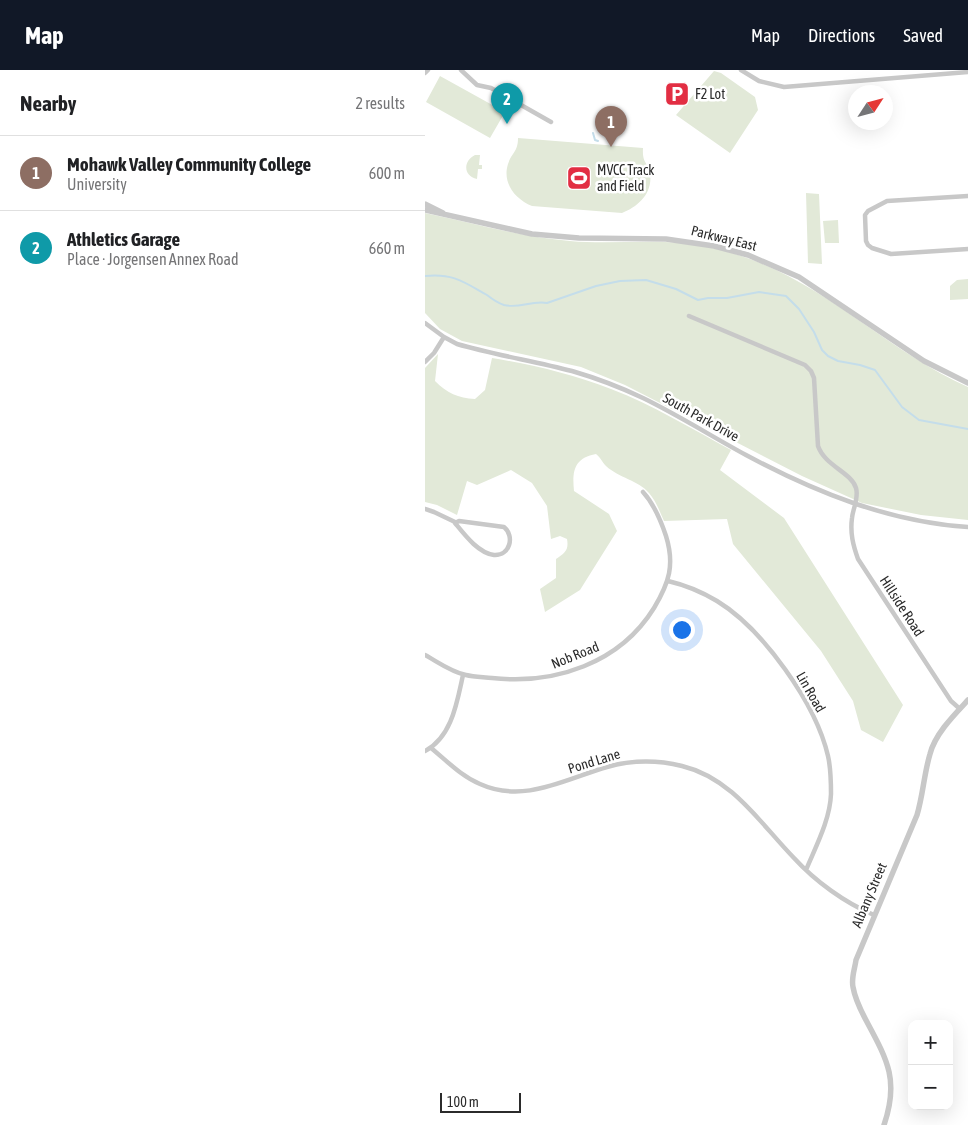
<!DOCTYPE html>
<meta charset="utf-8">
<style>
body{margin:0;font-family:"Asap Condensed",sans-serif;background:#f2f2f2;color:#202124}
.controls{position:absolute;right:15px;bottom:15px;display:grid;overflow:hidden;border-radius:10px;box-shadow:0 5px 20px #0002}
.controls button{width:45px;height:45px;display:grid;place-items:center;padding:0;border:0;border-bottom:1px solid #e0e0e0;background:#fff;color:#202124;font:25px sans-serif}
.compass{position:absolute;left:423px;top:15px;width:45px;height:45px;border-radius:50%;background:#fff;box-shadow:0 5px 20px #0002;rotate:54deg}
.scale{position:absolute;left:15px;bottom:12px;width:81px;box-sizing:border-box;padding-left:5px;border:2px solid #2b2b2b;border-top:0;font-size:14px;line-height:18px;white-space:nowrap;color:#2b2b2b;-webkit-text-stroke:4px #fff;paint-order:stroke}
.you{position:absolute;left:256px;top:559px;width:18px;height:18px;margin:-12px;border:4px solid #fff;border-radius:50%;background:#1a73e8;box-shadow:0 0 0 8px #1a73e833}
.badge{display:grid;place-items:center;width:32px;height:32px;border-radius:50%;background:#111827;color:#fff;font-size:16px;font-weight:700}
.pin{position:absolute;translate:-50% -41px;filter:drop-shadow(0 1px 2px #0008)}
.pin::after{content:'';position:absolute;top:26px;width:18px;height:15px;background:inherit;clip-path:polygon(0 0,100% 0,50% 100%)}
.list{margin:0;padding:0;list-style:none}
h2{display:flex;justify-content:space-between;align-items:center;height:65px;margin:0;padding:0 20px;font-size:21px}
h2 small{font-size:16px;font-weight:400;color:#757577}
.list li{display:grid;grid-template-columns:32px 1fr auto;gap:15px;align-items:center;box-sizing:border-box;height:75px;padding:0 20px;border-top:1px solid #e0e0e0}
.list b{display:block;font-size:19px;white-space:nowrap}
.list p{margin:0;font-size:16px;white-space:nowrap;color:#757577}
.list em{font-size:16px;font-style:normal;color:#757577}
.map{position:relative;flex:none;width:543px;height:1055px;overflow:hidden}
header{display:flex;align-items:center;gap:30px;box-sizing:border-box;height:70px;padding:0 25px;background:#111827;color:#fff}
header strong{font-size:24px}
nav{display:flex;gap:28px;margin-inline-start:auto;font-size:18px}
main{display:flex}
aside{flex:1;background:#fff}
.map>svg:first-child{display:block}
.green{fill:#e2e9d8}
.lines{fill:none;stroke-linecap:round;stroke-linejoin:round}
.stream{stroke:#c4ddea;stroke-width:2}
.minor{stroke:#c8c8c8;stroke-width:4.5}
.tertiary{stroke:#c8c8c8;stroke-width:5.5}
.labels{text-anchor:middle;stroke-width:5;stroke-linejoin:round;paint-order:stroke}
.poi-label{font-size:14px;fill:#2b2b2b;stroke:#fff;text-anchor:start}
.street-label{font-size:14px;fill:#2b2b2b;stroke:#fff}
</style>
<header>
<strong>Map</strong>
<nav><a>Map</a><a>Directions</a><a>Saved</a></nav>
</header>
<main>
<aside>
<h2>Nearby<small>2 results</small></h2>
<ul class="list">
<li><span class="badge" style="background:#8d6e63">1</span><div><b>Mohawk Valley Community College</b><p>University</p></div><em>600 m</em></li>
<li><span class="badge" style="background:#0f9aa8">2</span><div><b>Athletics Garage</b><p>Place · Jorgensen Annex Road</p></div><em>660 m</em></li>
</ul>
</aside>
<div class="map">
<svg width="543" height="1055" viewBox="0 0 543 1055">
<rect width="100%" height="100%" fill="#fff"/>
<path class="green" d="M289 1 296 3 330 27 333 40 305 83 251 45Z
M15 6 80 42 65 68 1 32Z
M93 68 218 78C217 94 223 92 225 104 228 123 213 137 197 143L107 136C90 129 77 113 83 94 87 82 93 82 93 68Z
M50 85H55L54 95H57V99H53L52 109C38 106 38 91 50 85Z
M381 123 394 124 397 194 383 193Z
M0 143C49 153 95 167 145 171 176 174 208 171 240 172 268 173 298 179 325 189 405 218 465 282 543 317V450L496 445 437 433 377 406 200 315 156 297 37 271 15 259 0 243Z
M413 150 414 173H400L398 151Z
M543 209V229L525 230V216L532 210Z
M13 284 10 311C22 323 33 328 50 329L60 320 67 288C108 295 147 304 186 319 228 335 267 359 306 380L295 400 359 448 478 635 458 672 436 660 428 631 396 581 308 474 302 449 239 451C235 442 231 431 224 423 213 410 194 408 181 396 177 392 176 388 171 384 149 388 147 401 149 421L184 444 192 461 155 520 120 542 115 519 131 508V489C140 483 144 480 142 469L135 466 126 469 122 436 107 413 86 400 52 415 42 411 32 445 12 435 0 432V298Z"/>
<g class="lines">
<path class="stream" d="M168 63 170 70 173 71
M0 206C28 203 39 212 62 225 67 229 73 233 79 235 94 239 107 230 122 233L171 216 195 211 221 210 251 219 273 230 283 228H302L334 222 361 226 374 239 389 262 397 280 403 286 413 291 435 295 450 300 477 337 494 350 543 359"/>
<path class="minor" d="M36 0 52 15 66 18 126 52
M316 0 334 11 359 17 543 2
M0 3 3 0
M543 126 462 131 443 141 440 145 441 171 443 175 447 178 466 184 543 179
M264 246 380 295 386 301 389 308 393 376C400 396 426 402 431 418 434 428 428 438 427 448 425 463 428 475 433 489L526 631 535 639
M0 253 19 267 32 274C70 285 109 291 147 301 171 308 195 317 218 328 253 345 286 366 321 385 390 422 464 452 543 457
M0 292 9 283 19 267
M0 439 9 442 30 452
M34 451 79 457C90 466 85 486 69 485 53 483 39 464 30 453Z
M243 511C260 515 277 522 292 531 338 559 391 634 403 686 406 699 406 712 406 724 405 750 391 776 381 800
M0 585C13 592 26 602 41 605 49 607 59 607 67 608 130 615 195 593 229 538 244 513 250 495 241 466 236 451 229 434 218 422
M6 678C22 691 36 706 55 714 99 734 140 709 182 697 207 690 232 690 257 696 307 708 335 753 369 788 390 811 420 833 449 845
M0 681C27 667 32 632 38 605"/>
<path class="tertiary" d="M0 134 18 143
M0 140 107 164 154 168 241 169 289 176 323 185 374 207 499 291 543 313
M459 1055C474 1011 463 991 442 952 436 941 430 929 428 917 426 908 430 898 431 890L492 745C498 725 499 704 505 684 510 664 529 645 543 630"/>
</g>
<defs>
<symbol id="parking-square" viewBox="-11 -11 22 22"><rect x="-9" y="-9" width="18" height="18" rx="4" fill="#e22e43" stroke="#fff"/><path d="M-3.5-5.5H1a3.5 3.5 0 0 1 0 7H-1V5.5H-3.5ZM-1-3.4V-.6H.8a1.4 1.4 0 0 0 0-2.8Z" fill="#fff"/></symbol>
<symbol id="stadium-square" viewBox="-11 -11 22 22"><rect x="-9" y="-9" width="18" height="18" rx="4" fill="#e22e43" stroke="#fff"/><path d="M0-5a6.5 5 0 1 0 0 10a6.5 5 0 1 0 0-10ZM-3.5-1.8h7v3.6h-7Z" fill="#fff"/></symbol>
</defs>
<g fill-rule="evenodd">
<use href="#parking-square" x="238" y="10" width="28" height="28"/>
<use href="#stadium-square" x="140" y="94" width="28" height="28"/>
</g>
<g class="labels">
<g class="poi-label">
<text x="270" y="29">F2 Lot</text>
<text x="172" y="105">MVCC Track<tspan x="172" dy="16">and Field</tspan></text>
</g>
<g class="street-label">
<text transform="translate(299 168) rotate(14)" y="5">Parkway East</text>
<text transform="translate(276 347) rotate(29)" y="5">South Park Drive</text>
<text transform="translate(477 536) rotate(57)" y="5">Hillside Road</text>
<text transform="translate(150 585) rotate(-22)" y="5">Nob Road</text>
<text transform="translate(386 622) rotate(60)" y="5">Lin Road</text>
<text transform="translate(169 691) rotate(-17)" y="5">Pond Lane</text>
<text transform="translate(444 825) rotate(-67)" y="5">Albany Street</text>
</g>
</g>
</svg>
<div class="controls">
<button>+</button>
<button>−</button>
</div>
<svg class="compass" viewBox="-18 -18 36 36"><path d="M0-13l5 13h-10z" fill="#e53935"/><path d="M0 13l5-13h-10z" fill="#757577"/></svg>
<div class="scale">100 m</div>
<div class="you"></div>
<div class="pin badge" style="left:186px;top:77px;background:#8d6e63">1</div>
<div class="pin badge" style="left:82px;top:54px;background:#0f9aa8">2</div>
</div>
</main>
